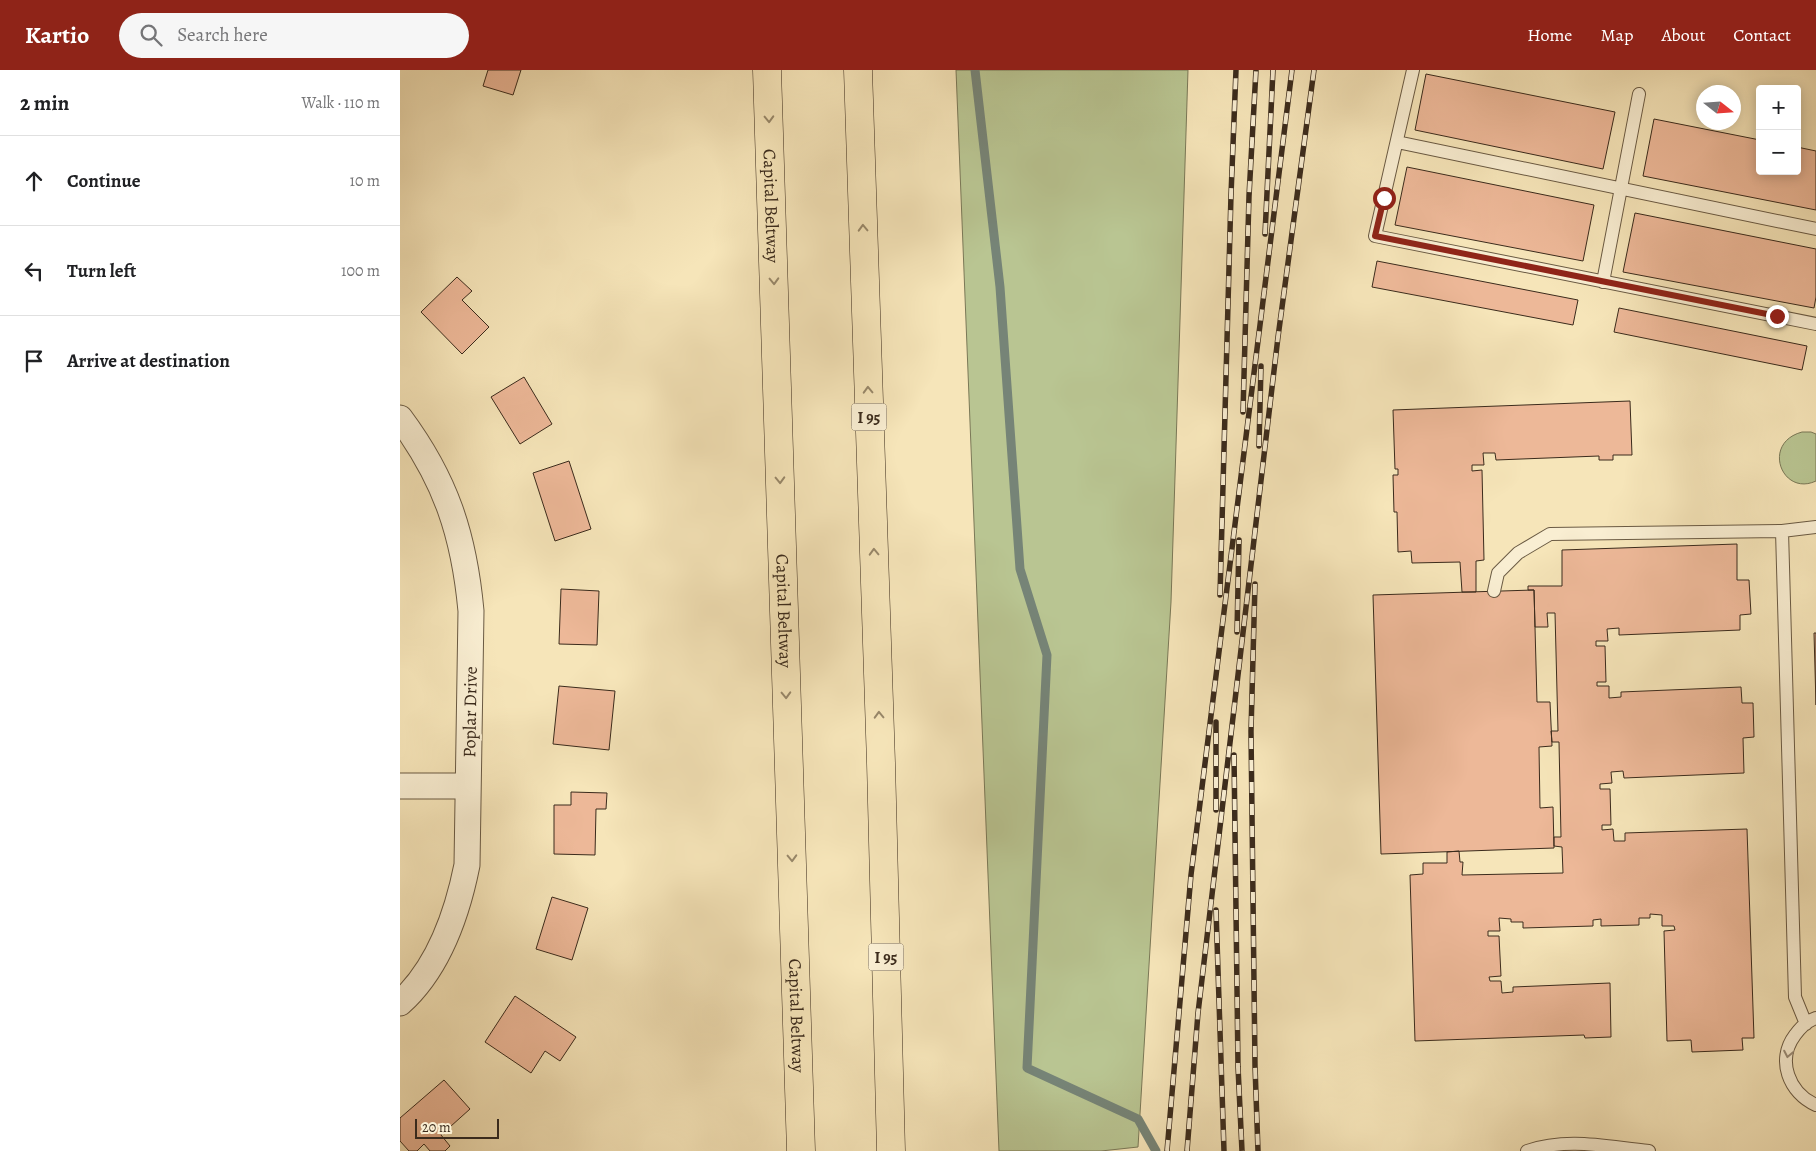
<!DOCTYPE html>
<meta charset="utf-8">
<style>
body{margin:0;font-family:Alegreya,serif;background:#f6f6f6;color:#202124}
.controls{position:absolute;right:15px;top:15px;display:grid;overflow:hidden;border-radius:5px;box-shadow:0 2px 12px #0003}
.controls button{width:45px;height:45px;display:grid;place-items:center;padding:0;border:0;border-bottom:1px solid #e0e0e0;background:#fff;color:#202124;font:25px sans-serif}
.compass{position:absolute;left:1296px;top:15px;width:45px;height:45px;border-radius:50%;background:#fff;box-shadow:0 2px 12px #0003;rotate:107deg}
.scale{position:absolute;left:15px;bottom:12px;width:84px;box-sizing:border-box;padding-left:5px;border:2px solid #3b2b1c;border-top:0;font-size:14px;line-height:18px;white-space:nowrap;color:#3b2b1c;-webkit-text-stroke:4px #f9eed2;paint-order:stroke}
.stop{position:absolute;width:15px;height:15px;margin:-11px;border:4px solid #8f2418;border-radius:50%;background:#fff}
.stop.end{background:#8f2418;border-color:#fff;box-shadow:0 1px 5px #0008}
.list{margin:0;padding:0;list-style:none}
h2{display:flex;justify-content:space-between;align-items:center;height:65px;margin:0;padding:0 20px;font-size:21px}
h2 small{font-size:16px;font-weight:400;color:#757577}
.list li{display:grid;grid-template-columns:32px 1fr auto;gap:15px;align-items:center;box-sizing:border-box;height:90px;padding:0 20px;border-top:1px solid #e0e0e0}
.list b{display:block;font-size:19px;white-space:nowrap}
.list em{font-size:16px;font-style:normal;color:#757577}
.icon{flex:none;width:28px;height:28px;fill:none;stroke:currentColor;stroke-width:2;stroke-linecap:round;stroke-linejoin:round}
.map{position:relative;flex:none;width:1416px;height:1081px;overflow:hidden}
header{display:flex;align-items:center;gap:30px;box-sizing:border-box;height:70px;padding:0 25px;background:#8f2418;color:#fff}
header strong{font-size:24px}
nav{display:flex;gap:28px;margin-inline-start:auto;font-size:18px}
.search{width:350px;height:45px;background:#f6f6f6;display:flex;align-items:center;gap:12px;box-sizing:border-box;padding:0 18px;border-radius:28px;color:#757577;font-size:19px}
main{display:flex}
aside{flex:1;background:#fff}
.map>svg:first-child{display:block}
.green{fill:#b9c592;stroke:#7a7857}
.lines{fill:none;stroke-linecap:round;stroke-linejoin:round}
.stream{stroke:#768477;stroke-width:9}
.building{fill:#edb898;stroke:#3b2b1c}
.lane-casing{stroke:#6a5a43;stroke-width:14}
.street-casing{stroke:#6a5a43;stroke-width:27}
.highway-casing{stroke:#3b2b1c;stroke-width:29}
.lane{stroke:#f9eed2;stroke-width:12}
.street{stroke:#f9eed2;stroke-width:25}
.highway{stroke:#f6e5b9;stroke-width:28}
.rail-casing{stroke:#3b2b1c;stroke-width:5.5}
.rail{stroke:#f9eed2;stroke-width:4;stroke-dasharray:11;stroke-linecap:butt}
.oneway{stroke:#98886a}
.oneway2{stroke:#9a8c77}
.route{stroke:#8f2418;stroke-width:6}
.labels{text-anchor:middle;stroke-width:4.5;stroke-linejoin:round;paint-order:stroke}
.shield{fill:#f9eed2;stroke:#746653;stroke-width:1}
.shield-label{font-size:16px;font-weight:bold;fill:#3b2b1c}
.street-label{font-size:18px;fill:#3b2b1c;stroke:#f9eed2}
</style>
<header>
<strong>Kartio</strong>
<div class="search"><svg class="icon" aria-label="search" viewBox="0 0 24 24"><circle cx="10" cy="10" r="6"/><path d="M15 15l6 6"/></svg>Search here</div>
<nav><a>Home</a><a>Map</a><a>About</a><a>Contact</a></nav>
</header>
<main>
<aside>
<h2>2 min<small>Walk · 110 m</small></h2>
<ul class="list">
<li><svg class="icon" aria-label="ahead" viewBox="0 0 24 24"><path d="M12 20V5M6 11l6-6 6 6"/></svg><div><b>Continue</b></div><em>10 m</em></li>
<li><svg class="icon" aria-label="left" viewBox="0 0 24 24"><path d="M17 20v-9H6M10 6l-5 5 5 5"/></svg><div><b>Turn left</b></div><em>100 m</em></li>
<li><svg class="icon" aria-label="arrive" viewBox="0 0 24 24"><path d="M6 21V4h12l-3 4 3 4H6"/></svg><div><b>Arrive at destination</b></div></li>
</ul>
</aside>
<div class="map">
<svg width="1416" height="1081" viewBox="0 0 1416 1081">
<rect width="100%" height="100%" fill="#f6e5b9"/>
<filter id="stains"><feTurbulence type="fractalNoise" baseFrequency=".004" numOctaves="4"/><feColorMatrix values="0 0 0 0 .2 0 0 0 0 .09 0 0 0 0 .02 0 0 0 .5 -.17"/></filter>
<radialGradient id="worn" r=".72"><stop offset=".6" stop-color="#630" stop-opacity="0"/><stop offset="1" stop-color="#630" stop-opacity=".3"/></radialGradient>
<path class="green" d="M556 0H788L771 532 738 1077 701 1081H599Z
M1402 362H1411L1416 364V411C1382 427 1361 373 1402 362Z"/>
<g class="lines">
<path class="stream" d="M575 0 600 217 620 499 647 585 627 998 738 1049 756 1081"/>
</g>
<path class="building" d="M88 0H121L113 25 83 16Z
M1026 4 1215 42 1203 99 1015 60Z
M1254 49 1360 70V101H1397V77L1416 81V140L1243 106Z
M1007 97 1194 135 1183 191 995 155Z
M1235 143 1416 179V227L1414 238 1223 202Z
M977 191 1178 230 1173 255 972 217Z
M57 207 72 221 62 230 89 257 62 284 21 242Z
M1219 238 1407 276 1402 300 1214 262Z
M124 307 152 354 120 374 91 327Z
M1230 331 1232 385H1213V390H1199V386L1096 390 1095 383H1083L1084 395H1072V401L1082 400 1084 490 1076 491V522H1062L1060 492 1012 493 1011 481 998 482 997 442H994L993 405H998V399H995L993 340Z
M169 391 191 459 155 471 133 403Z
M1337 474V510H1349L1351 544 1340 545V560L1219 565V558L1207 559 1208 571H1196V576H1205L1206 612H1197V616H1209V628L1221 627V622L1341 617 1342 633H1353L1354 667 1343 668 1344 703 1224 708 1223 701 1211 702 1212 713 1200 714V719H1210L1211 755H1202V760L1213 759 1214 771H1225V763L1347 759 1354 968H1342L1343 980 1292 982 1291 970 1267 971 1264 861 1275 860 1274 856H1262V845L1250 844V848H1239V855L1201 856V849L1193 850V856L1123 858V852H1111V849L1099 848 1100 861H1088V866H1099L1101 906 1089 907 1090 911H1101L1102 923 1113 922V917L1210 913 1211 967 1185 968 1184 965 1015 971 1010 805 1023 804V793H1047V782L1059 781 1060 792H1063L1062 805 1163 803 1162 777 1154 776V767H1161L1159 672H1152L1151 661H1158L1155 543H1147L1148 557H1135L1134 520H1128V516H1162V480Z
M161 519 199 521 197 575 159 574Z
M1134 520 1137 632H1150L1152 676 1139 677 1140 738 1153 737 1154 778 981 784 973 525Z
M1414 563H1416V635Z
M159 616 215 621 209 680 153 674Z
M171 722 207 723 206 739H196L195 785 154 784V735H171Z
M152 827 188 838 172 890 136 879Z
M115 926 176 967 160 991 145 981 131 1003 85 972Z
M44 1010 70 1039 41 1065 50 1076 45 1081H30L24 1074 17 1081H9L0 1071V1048Z"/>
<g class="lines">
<defs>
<path id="lane" d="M1013 0 975 166 1416 254
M997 72 1416 159
M1203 212 1239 24
M1382 461 1416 457
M1094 521 1098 503 1118 483 1150 464 1382 461 1395 927 1406 954
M1416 948C1407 951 1400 958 1395 965 1376 990 1389 1023 1416 1035
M1127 1081C1168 1067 1207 1077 1249 1081"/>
<path id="street" d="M0 348C46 410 64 465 71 541L67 795C57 845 39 898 0 933
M0 716H68"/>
<g id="highway">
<path id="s1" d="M367 0 401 1081"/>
<path d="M458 0 481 693 491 1081"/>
</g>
</defs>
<use href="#lane" class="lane-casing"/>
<use href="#street" class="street-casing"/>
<use href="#highway" class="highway-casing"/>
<use href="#lane" class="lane"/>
<use href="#street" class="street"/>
<use href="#highway" class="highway"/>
<defs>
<path id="rail" d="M865 164 873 0
M843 342 849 126 856 0
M859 376 861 296
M855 514 851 661 855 996 858 1081
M820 525 831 125 836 0
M837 562 839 470
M834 685 838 997 842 1081
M816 740V652
M816 840 824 1081
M767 1081 791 805 892 0
M787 1081 798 943 878 267 914 0"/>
</defs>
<use href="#rail" class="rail-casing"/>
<use href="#rail" class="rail"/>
</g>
<defs><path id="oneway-chevron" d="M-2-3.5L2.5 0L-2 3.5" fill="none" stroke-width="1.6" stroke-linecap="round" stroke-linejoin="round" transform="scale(1.25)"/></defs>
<g class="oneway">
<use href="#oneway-chevron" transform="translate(369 49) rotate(88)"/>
<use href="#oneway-chevron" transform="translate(463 158) rotate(-92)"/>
<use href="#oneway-chevron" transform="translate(374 211) rotate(88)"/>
<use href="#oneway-chevron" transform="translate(468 320) rotate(-92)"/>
<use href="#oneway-chevron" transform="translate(380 410) rotate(88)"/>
<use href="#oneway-chevron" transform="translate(474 482) rotate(-92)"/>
<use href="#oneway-chevron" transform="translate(386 625) rotate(88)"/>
<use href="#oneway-chevron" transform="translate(479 645) rotate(-92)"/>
<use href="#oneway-chevron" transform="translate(392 788) rotate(88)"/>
</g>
<use class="oneway2" href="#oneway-chevron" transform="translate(1388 984) rotate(101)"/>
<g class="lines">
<path class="route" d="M984 128 975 166 1377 246"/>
</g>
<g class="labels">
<g class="shield">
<rect x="451.5" y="333.5" width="35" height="27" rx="4"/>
<rect x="468.5" y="873.5" width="35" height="27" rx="4"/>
</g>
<g class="shield-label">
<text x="469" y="353">I 95</text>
<text x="486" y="893">I 95</text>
</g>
<g class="street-label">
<text dy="6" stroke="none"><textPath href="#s1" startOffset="136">Capital Beltway</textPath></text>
<text dy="6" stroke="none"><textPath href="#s1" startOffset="541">Capital Beltway</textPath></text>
<text transform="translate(70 642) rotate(-89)" y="6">Poplar Drive</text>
<text dy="6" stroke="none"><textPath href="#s1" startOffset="946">Capital Beltway</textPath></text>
</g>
</g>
<rect width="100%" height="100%" filter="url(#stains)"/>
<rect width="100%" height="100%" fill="url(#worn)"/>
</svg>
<div class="controls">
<button>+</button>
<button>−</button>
</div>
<svg class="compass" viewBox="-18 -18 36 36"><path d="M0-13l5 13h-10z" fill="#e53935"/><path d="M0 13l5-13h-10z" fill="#757577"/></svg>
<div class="scale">20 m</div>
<div class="stop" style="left:984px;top:128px"></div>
<div class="stop end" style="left:1377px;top:246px"></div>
</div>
</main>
